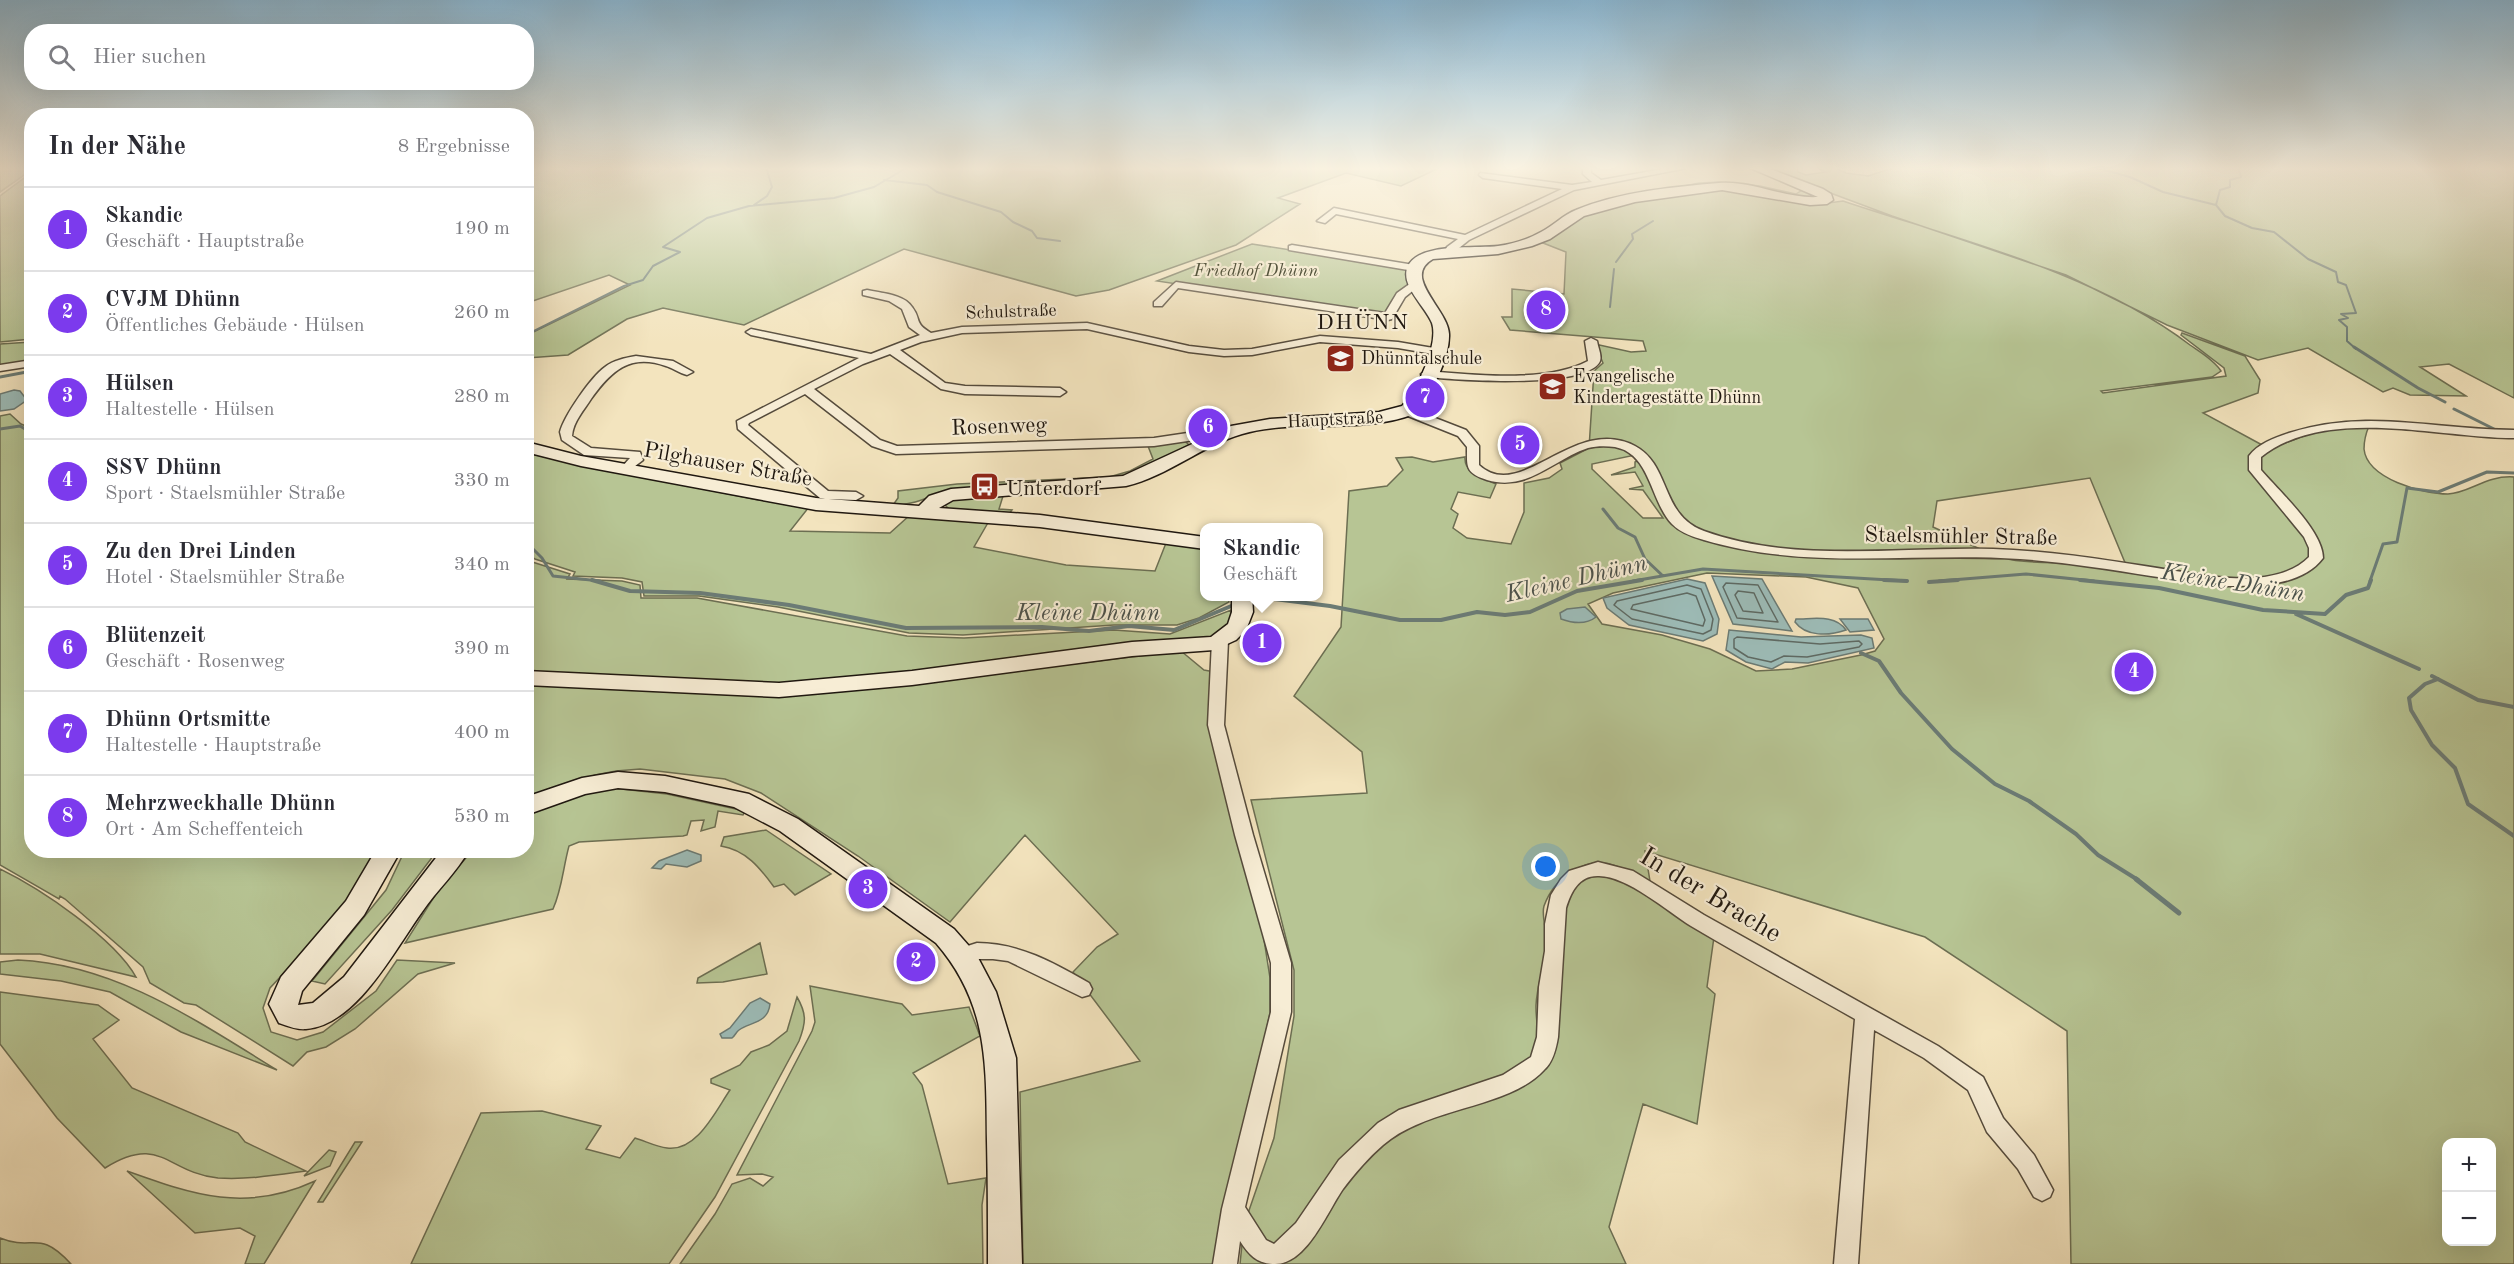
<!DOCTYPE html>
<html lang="de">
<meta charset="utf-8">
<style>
body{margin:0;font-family:"Old Standard TT",serif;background:#f2f2f3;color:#2b2b33}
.controls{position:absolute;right:18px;bottom:18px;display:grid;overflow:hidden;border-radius:12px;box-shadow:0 6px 24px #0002}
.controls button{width:54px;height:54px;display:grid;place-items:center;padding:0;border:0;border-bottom:2px solid #e1e1e2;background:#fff;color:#2b2b33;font:30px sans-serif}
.you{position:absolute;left:1546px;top:867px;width:21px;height:21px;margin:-15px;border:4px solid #fff;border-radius:50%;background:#1a73e8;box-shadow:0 0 0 9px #1a73e833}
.badge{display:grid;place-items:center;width:39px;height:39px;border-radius:50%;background:#7c3aed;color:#fff;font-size:20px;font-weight:700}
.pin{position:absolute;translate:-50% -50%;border:3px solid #fff;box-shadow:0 2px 6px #0006}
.popup{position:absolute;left:1200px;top:523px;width:123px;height:78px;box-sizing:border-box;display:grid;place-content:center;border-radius:12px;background:#fff;filter:drop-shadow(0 2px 4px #0005);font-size:20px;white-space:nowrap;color:#7c7c81}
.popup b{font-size:22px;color:#2b2b33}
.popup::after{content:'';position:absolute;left:50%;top:100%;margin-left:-12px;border:12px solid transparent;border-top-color:#fff}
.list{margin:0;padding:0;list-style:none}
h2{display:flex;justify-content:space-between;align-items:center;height:78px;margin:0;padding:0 24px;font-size:26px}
h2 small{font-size:20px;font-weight:400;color:#7c7c81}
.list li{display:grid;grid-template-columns:39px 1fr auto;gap:18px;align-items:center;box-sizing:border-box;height:84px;padding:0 24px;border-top:2px solid #e1e1e2}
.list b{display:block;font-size:22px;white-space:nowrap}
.list p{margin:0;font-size:20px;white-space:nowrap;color:#7c7c81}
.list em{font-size:20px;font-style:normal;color:#7c7c81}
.icon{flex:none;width:33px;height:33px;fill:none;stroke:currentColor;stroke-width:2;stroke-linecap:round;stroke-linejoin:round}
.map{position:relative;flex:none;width:2514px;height:1264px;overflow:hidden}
.search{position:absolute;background:#fff;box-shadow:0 6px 24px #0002;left:24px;top:24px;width:510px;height:66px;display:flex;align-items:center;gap:15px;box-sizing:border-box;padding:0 21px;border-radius:24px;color:#7c7c81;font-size:22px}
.panel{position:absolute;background:#fff;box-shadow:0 6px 24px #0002;left:24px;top:108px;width:510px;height:750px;border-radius:24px}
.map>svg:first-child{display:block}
.green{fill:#b7c594;stroke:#6c6e52;stroke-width:1.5;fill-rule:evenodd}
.water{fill:#9dbdb9;stroke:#6b7b75;stroke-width:1.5}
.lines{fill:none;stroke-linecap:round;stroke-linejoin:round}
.shore{stroke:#5e6a64;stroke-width:1.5}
.stream-far3{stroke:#6b7b75;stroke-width:2}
.stream-far2{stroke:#6b7b75;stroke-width:3}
.stream-far1{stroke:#6b7b75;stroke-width:4}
.stream{stroke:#6b7b75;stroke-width:5}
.street-casing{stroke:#554b3c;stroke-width:3}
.secondary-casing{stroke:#201810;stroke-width:3}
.street{fill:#f7edd5;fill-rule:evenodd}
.secondary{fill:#f7edd5;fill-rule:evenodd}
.labels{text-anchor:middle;stroke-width:4.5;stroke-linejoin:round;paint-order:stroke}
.far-park-label{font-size:18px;font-style:italic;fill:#55553e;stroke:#f7edd5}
.far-street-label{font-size:18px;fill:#201810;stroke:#f7edd5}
.far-poi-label{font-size:18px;fill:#201810;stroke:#f7edd5;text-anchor:start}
.far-quarter-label{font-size:22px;letter-spacing:1.5px;fill:#201810;stroke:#f7edd5}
.street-label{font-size:22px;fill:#201810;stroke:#f7edd5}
.poi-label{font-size:22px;fill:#201810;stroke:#f7edd5;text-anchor:start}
.water-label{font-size:24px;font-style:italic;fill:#4c524b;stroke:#f7edd5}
.near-street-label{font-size:27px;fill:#201810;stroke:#f7edd5}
</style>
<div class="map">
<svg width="2514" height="1264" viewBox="0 0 2514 1264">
<rect width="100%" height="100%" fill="#f3e4be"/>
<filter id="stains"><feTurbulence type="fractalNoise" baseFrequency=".00333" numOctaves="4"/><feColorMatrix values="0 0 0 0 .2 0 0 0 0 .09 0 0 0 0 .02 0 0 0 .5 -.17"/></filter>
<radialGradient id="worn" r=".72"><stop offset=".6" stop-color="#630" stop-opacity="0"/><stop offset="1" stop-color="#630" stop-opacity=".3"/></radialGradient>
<path class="green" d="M0 167H31V170L0 192Z
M526 167H1441L1401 186 1346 173 1278 198 1300 204 1236 245 1109 290 1076 296 904 249 744 325 663 308 627 319 568 355 527 358V335L630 285 609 275 527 303Z
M1761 167H1797L1798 172 1806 175 1825 172 1817 167H1807H1834L1846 173 1868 176 1896 167H2514V398L2449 364 2420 367 2466 396 2410 395 2393 388 2383 392 2308 348 2258 360 2167 325 2066 275 1892 216Z
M31 173V339L0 342V196Z
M1777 178 1815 192 1822 198C1802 206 1732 179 1696 187L1733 188 1821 204 1843 201C1956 239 2095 272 2190 345 2200 352 2214 360 2221 371L2212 377 2101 391 2103 393 2226 376 2224 368 2181 335 2182 333 2245 356 2260 380 2258 393 2203 413 2264 446 2251 457V469L2311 546 2312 555C2284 598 2168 572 2126 565L2090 478 1937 501 1933 527C1956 537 1980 551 2004 558 2022 564 2060 562 2081 564 2138 572 2283 610 2322 557 2321 551 2320 544 2317 539 2307 523 2246 475 2260 456 2266 448 2279 445 2288 442 2314 432 2340 423 2369 426 2366 433 2364 441 2364 449 2367 479 2423 494 2448 494 2470 493 2486 475 2514 477V1264H2071L2067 1031 1925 937 1645 851 1651 887C1640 880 1628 870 1616 866 1587 854 1554 878 1544 906 1541 916 1547 931 1547 942 1546 963 1537 983 1536 1005 1535 1021 1544 1051 1531 1062 1509 1082 1431 1104 1400 1114L1407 1123C1443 1109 1520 1092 1546 1066 1564 1049 1554 1018 1556 996 1556 987 1559 978 1560 969 1563 938 1554 859 1609 873 1635 879 1658 901 1679 916 1690 923 1702 930 1714 937L1707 987 1715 994 1697 1124 1643 1104 1609 1227 1626 1264H1240L1244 1225 1274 1138 1294 1016V970L1251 800 1367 793 1362 752 1294 696 1341 627 1349 491 1387 486 1403 470 1396 458 1412 457 1433 462 1465 457C1464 474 1483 478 1496 484L1490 498 1458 492 1451 509 1458 514 1453 528 1467 538 1511 544 1524 512V483L1549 478 1562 469 1560 463 1589 448 1594 371 1603 363 1595 344 1631 352 1646 351 1643 341 1510 330 1502 317H1512V289L1564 294 1566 252 1538 241 1594 205 1699 183 1720 182 1760 186 1796 194 1802 190ZM1635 455 1639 460 1635 462V467L1611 475 1635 472 1643 486 1629 489 1643 490 1663 518H1643L1592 469V464ZM1707 573 1806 577 1858 588 1884 639 1875 651 1861 655 1792 669 1756 671 1710 649 1662 635 1602 624 1588 604 1613 593ZM2446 1142H2492V1242H2446Z
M1252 244 1406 268 1409 284 1398 293 1387 313 1377 314 1157 281Z
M31 342V361L0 365V344Z
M10 414 21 424 31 428 32 850 380 851 366 877 313 942 270 988 263 1008 271 1032 297 1040 323 1032 376 991 397 960 455 963 418 974 355 1029 326 1047 307 1052 293 1066 196 1005 184 1003 150 983 143 967 65 899 60 896 59 899 0 865V416Z
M1185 441 1189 445 1127 477 958 489C935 492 916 506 893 505L898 498V491L957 484 1109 477 1130 471 1153 459 1148 446Z
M526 453 758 500 809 507 790 531 890 533 910 515 989 521 974 547 1066 565 1155 571 1166 543 1205 548V596L1227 597 1229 602 1199 618 1177 625H1114L963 635 909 633 778 607 699 596H644L642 582 622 578 573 576 575 572 535 559 527 553Z
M1003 496 999 509 1012 510 1009 514 949 509 945 505 952 500Z
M526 560 570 574 567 579 622 581 640 585 641 598H697L907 636 964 638 1114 630 1170 634 1231 610V621L1213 636 1202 640 794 685 527 673Z
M1181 651 1204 670 1215 672 1211 713 1262 927 1270 978V1013L1215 1264H1023L1020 1092 1140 1061 1073 972 1097 947 1118 934 1025 835 950 922 858 856 761 793 725 779 640 769 616 771 595 775 527 800V684L755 696 838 692Z
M612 788 667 794 745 811 743 815 718 811 715 827 701 831 704 820 691 821 687 835 683 836 579 842 569 846C563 868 562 889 553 909L405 943 439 889 472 851 526 850 527 816 571 795Z
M766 830 831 874 795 895 784 884 774 887C760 868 746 850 721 846L724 837Z
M405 850 437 851 392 910 325 984 312 981 386 890Z
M0 869C41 889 114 938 136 977L40 954H0Z
M760 943 767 974 723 982 697 983 698 978Z
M18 960C115 964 197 1021 277 1070L181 1032 110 992 61 981 0 974V962Z
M810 986 902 1004 912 1015 969 1007 980 1036 913 1073 922 1085 948 1184 986 1178 982 1205 983 1264H680L715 1214 732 1184 750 1178 763 1186 773 1177 762 1174 737 1175 812 1031 815 1022Z
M0 992 98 1005 119 1020 93 1039 132 1088 238 1133 245 1142 306 1171C277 1175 247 1180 218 1178 167 1173 161 1133 105 1168L57 1118 0 1044Z
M797 997C807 1014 806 1023 799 1041L715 1197 669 1264H411L481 1113 542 1111 601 1126 586 1149 620 1158 635 1138C645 1141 657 1147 667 1148 697 1152 716 1110 730 1090L711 1083V1079L740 1065 751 1052 769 1045 787 1031Z
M355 1142H362L323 1202H318Z
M329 1150 336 1152 330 1166 304 1176Z
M127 1171C194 1195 246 1213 315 1181L264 1264H245L255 1236 240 1228 195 1233Z
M0 1238C34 1252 38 1228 71 1264H0Z"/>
<path class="water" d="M14 390 20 391 27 400 14 409 0 411V394Z
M1712 576 1762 579 1792 631 1733 624Z
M1687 579 1705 583 1719 619 1717 634 1703 641 1629 625 1607 608 1603 598Z
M1585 607 1596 617C1586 625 1572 623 1561 619L1560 613 1567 609Z
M1796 619C1814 619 1835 614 1846 630 1829 636 1806 637 1795 622Z
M1840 619H1868L1874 630 1850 632Z
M1729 630 1801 637 1861 635 1872 638 1874 648 1808 663 1785 662 1772 669 1746 662 1726 650Z
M687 850 701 855V861L687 867 666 864 661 869 652 868 659 861Z
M760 998 770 1004C768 1024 749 1022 739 1030 736 1032 735 1036 732 1038H722L720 1034 730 1028 750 1003Z"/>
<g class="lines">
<path class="shore" d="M1726 583 1758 585 1778 622 1737 618 1723 587Z
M1687 585 1701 589 1713 619 1711 630 1703 634 1632 619 1614 605 1617 601Z
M1738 591 1754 593 1763 613 1743 611 1735 595Z
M1687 593 1696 596 1705 620 1703 626 1631 609 1633 605Z
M1737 637 1820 644 1859 641 1862 644 1859 647 1807 657 1784 656 1771 662 1748 657 1734 648V639Z"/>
<path class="stream-far3" d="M2094 167 2130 177 2163 192 2216 205
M2238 167 2241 177 2230 180V187L2220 190 2216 205 2225 216 2252 228 2274 232 2308 259 2336 272 2338 282 2346 285 2356 313 2341 314 2348 318 2339 320 2347 327V341L2356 349
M884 180 927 185 937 192 1001 212 1013 222 1032 231 1037 238 1060 241
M754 205 767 196 772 187 766 167
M1616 262 1633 239 1632 234 1653 221
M1610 307 1614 269
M526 335 624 286 643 280 653 266 680 252 663 247 707 218 749 206 834 198 874 187 908 167"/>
<path class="stream-far2" d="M2354 347 2418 388 2445 402
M0 377 32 371
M2454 409 2496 430
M0 429 20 426 32 433
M1603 509 1618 528 1635 537 1645 559 1663 576
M526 542 542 558 553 576 600 581
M1633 581 1703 569 1907 581
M1939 581 2026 574 2094 581
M2370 581 2383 544 2397 542 2407 488 2438 492 2487 472 2514 473"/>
<path class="stream-far1" d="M592 580 630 591 700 593 789 605 906 628 1042 627 1089 631 1129 626 1174 630 1236 604
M1884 580 1907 581
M2080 580 2159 588 2263 610 2325 614 2346 595 2368 588 2371 580
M1929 582 1958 580
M1249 600 1258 597 1330 606 1400 620H1441L1477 612 1505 615 1530 612 1577 591 1642 580
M2296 614 2419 669
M1861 653 1879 661 1901 693 1952 749 1995 784 2029 801 2076 834 2098 855 2138 880
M2432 676 2478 700 2514 707
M2438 679 2425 684 2409 698 2411 710 2432 745 2455 768 2468 804 2514 836"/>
<path class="stream" d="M2136 879 2179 913"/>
<defs>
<path id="street" d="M1583 167H1591V173L1601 180 1674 167H1692L1574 190 1469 240 1449 256 1444 253 1447 247 1458 239 1336 214 1325 223 1317 221 1334 208 1465 235 1562 189 1483 178 1479 175 1480 173 1572 185 1592 182 1583 174Z
M1292 245 1414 265 1419 268 1414 271 1289 250V246Z
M1176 282 1385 313 1397 293 1411 283 1420 285 1405 297 1392 319 1388 320 1178 288 1162 306H1154V302Z
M867 290C880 293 904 294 912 307 922 320 913 322 931 333L962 327 1087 323 1189 346 1224 350 1252 349 1320 336 1398 342 1439 349 1445 352 1439 355 1398 348 1320 342 1252 355 1224 356 1189 352 1087 329 962 333 921 342 900 350 945 383 965 386 1060 388 1066 392 1060 396 965 394 941 389 890 354 863 364 814 389 880 440 897 446 1154 438 1201 431 1218 438 1212 442 1201 439 1154 446 896 454 872 446 805 394 749 423 748 425 828 491 856 492 863 496 856 500 825 499 820 498 738 429 737 421 859 358 751 335 746 332 751 329 871 354 920 335 909 327 902 309 889 301 863 295V291Z
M1591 338 1597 341C1598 348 1603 357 1599 363 1581 389 1457 380 1427 377L1421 374 1427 371C1474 375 1546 383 1588 361L1585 341Z
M636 356 673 361 693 372 687 375C679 373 673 368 666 366 630 353 611 371 591 399 584 410 573 422 572 436L591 448 640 452 643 460 626 473 620 469 630 458 584 455 562 440 560 432C564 416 591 377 605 367 614 360 625 358 636 356Z
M32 360V366L0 371V365Z
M1407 407 1466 430 1479 446V465C1521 504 1574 414 1635 446 1671 465 1660 515 1704 531 1795 564 1899 546 1993 549 2061 551 2129 564 2196 574 2230 580 2283 584 2309 557V548L2304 537 2249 470V456C2258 444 2274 438 2289 433 2369 408 2433 430 2514 430V438C2438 438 2326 405 2261 457V470C2279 491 2323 531 2323 558 2301 587 2256 586 2223 586 2199 585 2175 579 2151 576 2108 569 2064 562 2020 559 1915 552 1807 571 1704 540 1693 537 1681 533 1672 524 1650 501 1651 454 1615 447 1606 446 1596 446 1588 448 1552 460 1528 492 1487 480 1465 473 1467 467 1467 447L1458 436 1403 414 1401 411Z
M1220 636 1228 641 1224 725 1253 835 1291 963V1012L1245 1207 1266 1240 1274 1244 1296 1223 1339 1160 1378 1123 1399 1110 1503 1075 1531 1057 1537 1037 1539 987 1545 951V924L1551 895 1561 879 1569 871 1598 862 1633 871 1704 915 1938 1046 1983 1077 2003 1118 2034 1155 2053 1190 2050 1197 2042 1201 2034 1197 2018 1169 1987 1132 1968 1090 1924 1058 1874 1030 1858 1264H1834L1855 1019C1800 988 1745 958 1691 926 1667 911 1627 876 1599 876 1579 875 1571 892 1566 908L1558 1037C1556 1049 1553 1062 1544 1070 1508 1109 1428 1106 1383 1145 1368 1158 1355 1173 1343 1189 1327 1212 1307 1264 1275 1264 1257 1264 1249 1255 1240 1241L1237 1264H1213L1222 1209 1271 1012V963L1235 835 1208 725 1212 641Z
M977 943C1019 943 1054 963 1089 983L1092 989 1089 995 1082 997 1008 961 993 959H977L962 963 955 960 952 955 955 950Z"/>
<path id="secondary" d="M1748 167H1765L1823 189 1831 194 1833 200 1827 204 1810 205 1722 190 1635 202 1584 216 1550 239 1532 246 1498 254 1433 259C1401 277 1448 309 1449 334 1450 359 1430 396 1414 414 1359 435 1298 418 1242 434 1201 446 1168 476 1126 486L953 500 939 508 1040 515 1205 537V549L1040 527 816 510 581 466 526 452V442L581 456 816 498 919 506 929 496 951 489 1123 476 1231 426 1270 419 1379 412 1402 406C1417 391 1439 344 1432 323 1426 307 1399 285 1408 266 1420 242 1475 249 1498 246 1512 244 1529 239 1541 232 1553 226 1563 215 1576 210 1619 192 1672 187 1719 183 1751 180 1785 199 1818 197Z
M1232 596H1252L1253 612 1246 630 1236 640 1214 650 1132 656 912 685 779 697 526 685V671L779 683 912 671 1132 642 1211 637 1228 624 1232 612Z
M618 772 665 776 749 794 798 819 954 929 976 954 996 992 1016 1058 1022 1264H988C988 1223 988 1182 987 1141 986 1065 989 1004 936 943L780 831 734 807 665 792 618 788 585 794 526 815V797L582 778Z
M376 850H401L364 915 302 991 298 1005 313 1003 344 977 442 850H469C457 872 436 891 422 912 395 949 357 1025 306 1029 297 1030 287 1026 279 1023L269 1004 281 977 346 901Z"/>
</defs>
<use href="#street" class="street-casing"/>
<use href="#secondary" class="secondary-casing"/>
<use href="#street" class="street"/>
<use href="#secondary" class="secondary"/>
</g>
<linearGradient id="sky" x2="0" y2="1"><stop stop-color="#8ab8d5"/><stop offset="0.49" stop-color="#faf3e2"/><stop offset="1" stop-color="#faf3e2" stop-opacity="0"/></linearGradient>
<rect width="2514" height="344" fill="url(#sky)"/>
<defs>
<symbol id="school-square" viewBox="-11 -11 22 22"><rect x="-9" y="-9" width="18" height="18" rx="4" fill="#8f2418" stroke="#f7edd5"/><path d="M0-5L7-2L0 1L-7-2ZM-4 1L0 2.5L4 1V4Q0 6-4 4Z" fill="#fff"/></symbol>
<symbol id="bus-square" viewBox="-11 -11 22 22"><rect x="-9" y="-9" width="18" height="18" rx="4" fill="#8f2418" stroke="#f7edd5"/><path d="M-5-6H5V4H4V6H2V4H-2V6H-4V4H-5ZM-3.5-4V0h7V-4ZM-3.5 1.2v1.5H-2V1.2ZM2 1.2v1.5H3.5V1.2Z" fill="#fff"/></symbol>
</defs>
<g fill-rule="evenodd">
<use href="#school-square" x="1324" y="342" width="33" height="33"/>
<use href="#school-square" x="1536" y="370" width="33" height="33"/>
<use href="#bus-square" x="968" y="470" width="33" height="33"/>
</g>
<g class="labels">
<g class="far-park-label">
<text x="1256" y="276">Friedhof Dhünn</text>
</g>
<g class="far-street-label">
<text transform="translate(1011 311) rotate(-2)" y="6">Schulstraße</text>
<text transform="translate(1335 419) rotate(-3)" y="6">Hauptstraße</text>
</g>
<g class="far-poi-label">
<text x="1361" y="364">Dhünntalschule</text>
<text x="1573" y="382">Evangelische<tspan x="1573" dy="21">Kindertagestätte Dhünn</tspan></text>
</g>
<g class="far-quarter-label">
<text x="1363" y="329">DHÜNN</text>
</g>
<g class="street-label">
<text transform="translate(999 425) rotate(-2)" y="8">Rosenweg</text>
<text transform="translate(728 463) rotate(10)" y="8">Pilghauser Straße</text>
<text transform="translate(1961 535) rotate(1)" y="8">Staelsmühler Straße</text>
</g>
<g class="poi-label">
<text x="1006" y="495">Unterdorf</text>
</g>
<g class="water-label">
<text transform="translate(1576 578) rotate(-13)" y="8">Kleine Dhünn</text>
<text transform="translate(2233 582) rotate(9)" y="8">Kleine Dhünn</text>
<text x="1088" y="620">Kleine Dhünn</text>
</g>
<g class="near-street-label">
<text transform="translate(1711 894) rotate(31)" y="9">In der Brache</text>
</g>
</g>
<rect width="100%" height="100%" filter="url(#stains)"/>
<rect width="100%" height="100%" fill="url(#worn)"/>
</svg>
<div class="controls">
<button>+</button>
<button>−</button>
</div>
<div class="you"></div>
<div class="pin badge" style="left:1262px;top:643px">1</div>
<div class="popup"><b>Skandic</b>Geschäft</div>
<div class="pin badge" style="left:916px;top:962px">2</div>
<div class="pin badge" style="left:868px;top:889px">3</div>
<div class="pin badge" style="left:2134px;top:672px">4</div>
<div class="pin badge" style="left:1520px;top:445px">5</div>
<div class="pin badge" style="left:1208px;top:428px">6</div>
<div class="pin badge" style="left:1425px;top:398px">7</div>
<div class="pin badge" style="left:1546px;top:310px">8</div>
<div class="search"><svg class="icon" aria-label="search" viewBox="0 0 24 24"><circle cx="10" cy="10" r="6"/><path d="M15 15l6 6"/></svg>Hier suchen</div>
<section class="panel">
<h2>In der Nähe<small>8 Ergebnisse</small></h2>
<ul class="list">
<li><span class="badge">1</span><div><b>Skandic</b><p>Geschäft · Hauptstraße</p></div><em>190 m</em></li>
<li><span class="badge">2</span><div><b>CVJM Dhünn</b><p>Öffentliches Gebäude · Hülsen</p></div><em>260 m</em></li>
<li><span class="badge">3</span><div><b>Hülsen</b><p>Haltestelle · Hülsen</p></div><em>280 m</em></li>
<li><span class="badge">4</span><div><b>SSV Dhünn</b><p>Sport · Staelsmühler Straße</p></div><em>330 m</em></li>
<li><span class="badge">5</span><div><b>Zu den Drei Linden</b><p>Hotel · Staelsmühler Straße</p></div><em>340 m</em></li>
<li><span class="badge">6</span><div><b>Blütenzeit</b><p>Geschäft · Rosenweg</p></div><em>390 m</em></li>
<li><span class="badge">7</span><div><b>Dhünn Ortsmitte</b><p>Haltestelle · Hauptstraße</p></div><em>400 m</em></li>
<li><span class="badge">8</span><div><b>Mehrzweckhalle Dhünn</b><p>Ort · Am Scheffenteich</p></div><em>530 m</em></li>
</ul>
</section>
</div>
